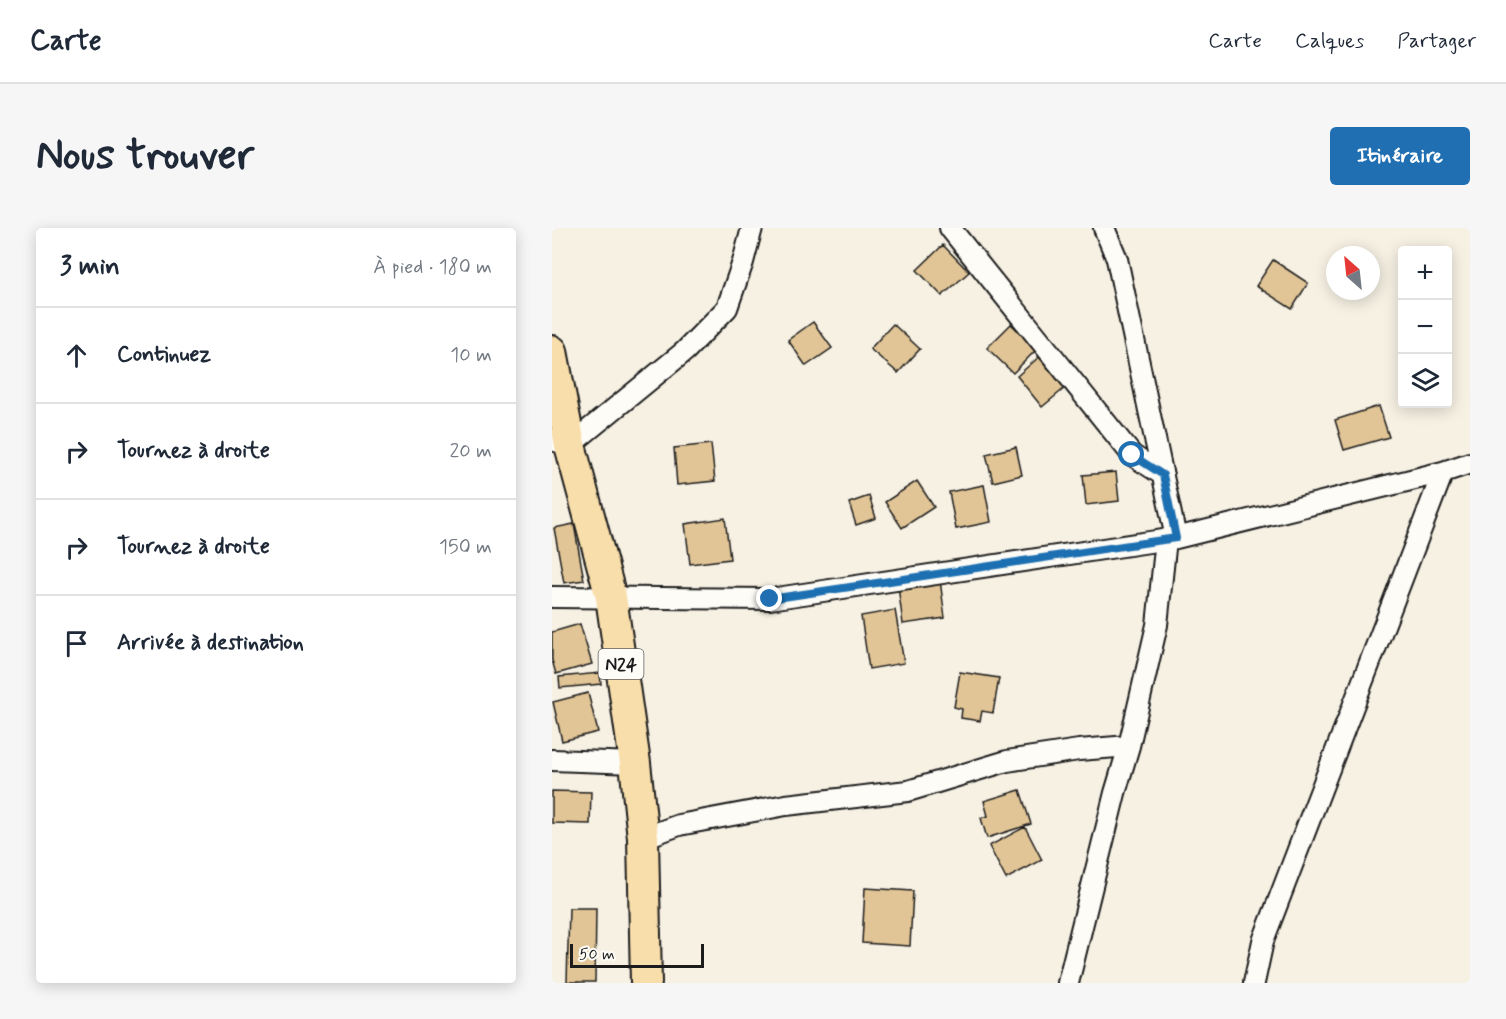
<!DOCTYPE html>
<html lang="fr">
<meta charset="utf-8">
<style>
body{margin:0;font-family:Mynerve,sans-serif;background:#f6f6f7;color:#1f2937}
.controls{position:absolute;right:18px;top:18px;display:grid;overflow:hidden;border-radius:6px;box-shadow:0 3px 15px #0003}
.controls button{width:54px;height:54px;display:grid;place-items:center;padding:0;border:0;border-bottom:2px solid #e0e1e3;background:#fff;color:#1f2937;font:30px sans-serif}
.compass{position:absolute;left:774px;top:18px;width:54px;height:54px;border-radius:50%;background:#fff;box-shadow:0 3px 15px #0003;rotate:333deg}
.scale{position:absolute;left:18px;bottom:15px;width:134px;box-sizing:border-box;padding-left:6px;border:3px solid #1c1c1c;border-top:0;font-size:16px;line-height:21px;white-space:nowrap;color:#1c1c1c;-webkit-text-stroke:4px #fdfcf7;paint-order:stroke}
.stop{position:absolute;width:18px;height:18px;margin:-14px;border:4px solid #1f6fb2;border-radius:50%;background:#fff}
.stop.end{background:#1f6fb2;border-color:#fff;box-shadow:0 2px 6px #0008}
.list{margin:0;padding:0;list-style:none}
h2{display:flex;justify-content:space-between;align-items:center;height:78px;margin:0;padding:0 24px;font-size:26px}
h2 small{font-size:20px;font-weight:400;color:#747a83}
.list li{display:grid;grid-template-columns:39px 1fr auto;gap:18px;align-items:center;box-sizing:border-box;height:96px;padding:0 24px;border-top:2px solid #e0e1e3}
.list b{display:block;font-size:22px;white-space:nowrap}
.list em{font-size:20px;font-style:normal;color:#747a83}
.icon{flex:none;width:33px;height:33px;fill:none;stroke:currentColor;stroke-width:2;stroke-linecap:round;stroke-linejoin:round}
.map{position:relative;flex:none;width:918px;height:755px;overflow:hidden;border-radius:6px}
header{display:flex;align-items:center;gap:36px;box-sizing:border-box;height:84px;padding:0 30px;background:#fff;border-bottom:2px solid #e0e1e3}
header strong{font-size:28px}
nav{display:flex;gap:33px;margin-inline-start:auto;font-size:21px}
.intro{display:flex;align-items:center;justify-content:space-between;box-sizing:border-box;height:144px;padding:0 36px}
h1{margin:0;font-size:42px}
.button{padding:15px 27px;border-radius:6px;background:#1f6fb2;color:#fff;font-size:21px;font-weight:700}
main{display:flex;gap:36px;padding:0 36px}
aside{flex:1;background:#fff;border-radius:6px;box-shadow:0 3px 15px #0003}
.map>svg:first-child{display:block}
.building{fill:#e1c596;stroke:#1c1c1c;stroke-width:1.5}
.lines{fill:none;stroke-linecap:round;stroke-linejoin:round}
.minor-casing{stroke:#1c1c1c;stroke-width:24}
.primary-casing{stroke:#1c1c1c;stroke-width:34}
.minor{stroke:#fdfcf7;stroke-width:20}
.primary{stroke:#f8deab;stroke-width:30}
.route{stroke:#1f6fb2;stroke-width:8}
.labels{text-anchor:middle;stroke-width:4.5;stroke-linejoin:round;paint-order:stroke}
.shield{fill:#fdfcf7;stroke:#605f5e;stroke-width:1.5}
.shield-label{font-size:18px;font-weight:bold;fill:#1c1c1c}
</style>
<header>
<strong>Carte</strong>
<nav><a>Carte</a><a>Calques</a><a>Partager</a></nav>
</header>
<div class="intro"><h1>Nous trouver</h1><a class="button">Itinéraire</a></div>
<main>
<aside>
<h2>3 min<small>À pied · 180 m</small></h2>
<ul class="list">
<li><svg class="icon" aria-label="ahead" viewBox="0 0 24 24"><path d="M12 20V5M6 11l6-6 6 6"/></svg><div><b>Continuez</b></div><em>10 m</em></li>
<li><svg class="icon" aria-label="right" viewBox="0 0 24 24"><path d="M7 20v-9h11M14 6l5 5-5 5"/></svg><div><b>Tournez à droite</b></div><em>20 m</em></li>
<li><svg class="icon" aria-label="right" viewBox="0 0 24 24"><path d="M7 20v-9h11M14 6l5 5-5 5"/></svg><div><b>Tournez à droite</b></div><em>150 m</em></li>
<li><svg class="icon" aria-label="arrive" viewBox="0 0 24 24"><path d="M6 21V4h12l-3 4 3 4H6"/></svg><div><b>Arrivée à destination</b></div></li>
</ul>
</aside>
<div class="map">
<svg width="918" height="755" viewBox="0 0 918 755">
<rect width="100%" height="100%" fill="#f7f1e4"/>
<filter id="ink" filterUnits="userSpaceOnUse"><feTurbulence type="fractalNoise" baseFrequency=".0167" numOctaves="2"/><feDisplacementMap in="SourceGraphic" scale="12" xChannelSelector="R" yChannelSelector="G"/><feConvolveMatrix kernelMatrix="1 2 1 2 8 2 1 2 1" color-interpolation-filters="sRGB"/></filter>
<g filter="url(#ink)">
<path class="building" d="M391 17 417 44 390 68 365 42Z
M721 32 756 55 740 81 704 58Z
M261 94 280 120 254 138 236 112Z
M341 96 368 121 346 145 318 121Z
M459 96 485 121 461 145 435 120Z
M487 129 513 160 490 179 465 148Z
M827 178 837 209 792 222 783 192Z
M159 216 163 253 125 257 122 220Z
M464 219 470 247 441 254 434 226Z
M564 244 567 273 534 277 531 247Z
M365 253 382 279 350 300 333 274Z
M432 257 439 294 404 301 397 264Z
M317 268 324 290 304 297 297 275Z
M173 290 178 331 138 336 133 296Z
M22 296 32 352 12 355 2 300Z
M388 352 393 390 351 396 346 358Z
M343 382 352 435 317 441 309 388Z
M28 396 40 436 4 446 0 432V404Z
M408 444 447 450 441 485 430 483 428 493 409 490 410 481 402 479Z
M48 445 49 456 8 460 7 449Z
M36 465 46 504 10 513 1 474Z
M468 562 479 596 435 610 429 590 436 588 432 573Z
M0 563 39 564 38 596 0 595Z
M473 599 490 632 454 651 437 618Z
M313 660 361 663 358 718 310 715Z
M17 680H44L43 754H15Z"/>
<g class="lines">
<defs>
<path id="minor" d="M398 0 580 227 611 247
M552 0 565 31 624 310
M0 212 18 217 133 123 175 80 191 34 200 0
M0 369 218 371 624 310 891 244 918 235
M0 532 83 535
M91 610 127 597 234 577 356 563 455 533 527 522 577 518
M516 755 563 565 577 518 605 397 614 311
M702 755 711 713 891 244"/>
<path id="primary" d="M0 123 18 217 59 369 83 535 91 610 94 755"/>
</defs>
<use href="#minor" class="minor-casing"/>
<use href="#primary" class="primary-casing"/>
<use href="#minor" class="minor"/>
<use href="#primary" class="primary"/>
</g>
</g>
<g class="lines" filter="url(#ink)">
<path class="route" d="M218 371 624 310 611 247 580 227"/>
</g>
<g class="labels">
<rect class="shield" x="46.5" y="421" width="45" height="30" rx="4.5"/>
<g class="shield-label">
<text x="69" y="442">N24</text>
</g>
</g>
</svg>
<div class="controls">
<button>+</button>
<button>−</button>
<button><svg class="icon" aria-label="layers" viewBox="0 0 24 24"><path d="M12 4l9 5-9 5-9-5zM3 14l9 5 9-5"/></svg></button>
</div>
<svg class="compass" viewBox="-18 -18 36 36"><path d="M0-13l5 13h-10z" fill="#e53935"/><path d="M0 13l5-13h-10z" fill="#747a83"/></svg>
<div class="scale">50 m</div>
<div class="stop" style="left:580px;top:227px"></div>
<div class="stop end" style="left:218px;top:371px"></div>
</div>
</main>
